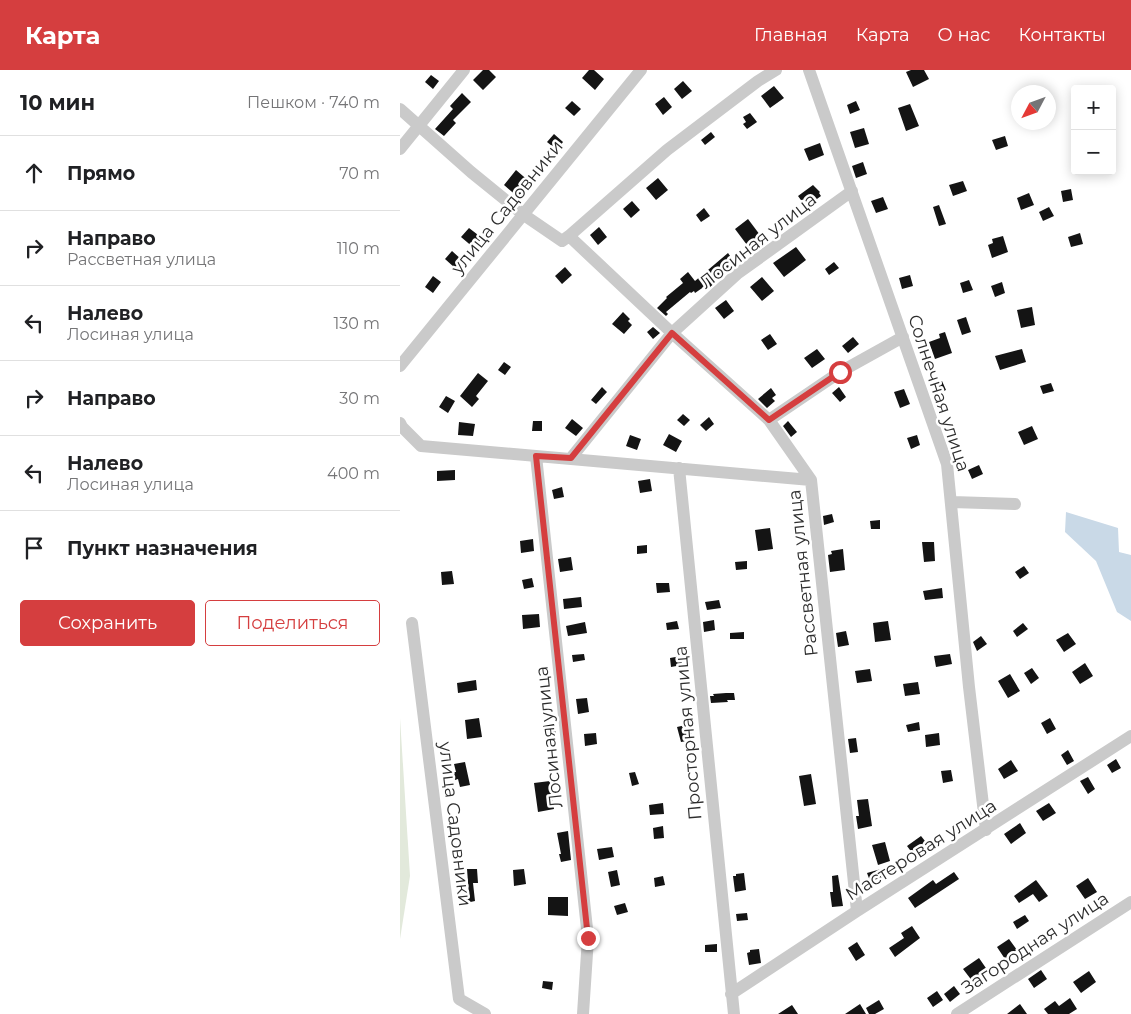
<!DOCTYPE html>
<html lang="ru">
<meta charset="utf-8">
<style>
body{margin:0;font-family:Montserrat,sans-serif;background:#f6f6f6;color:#202124}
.controls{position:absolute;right:15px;top:15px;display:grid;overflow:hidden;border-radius:5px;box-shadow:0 2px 12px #0003}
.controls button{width:45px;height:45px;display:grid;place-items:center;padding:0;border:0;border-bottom:1px solid #e0e0e0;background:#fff;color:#202124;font:25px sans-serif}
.compass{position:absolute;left:611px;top:15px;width:45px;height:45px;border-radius:50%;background:#fff;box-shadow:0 2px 12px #0003;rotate:229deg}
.stop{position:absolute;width:15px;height:15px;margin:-11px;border:4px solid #d53e3f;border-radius:50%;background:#fff}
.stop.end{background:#d53e3f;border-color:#fff;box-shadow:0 1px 5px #0008}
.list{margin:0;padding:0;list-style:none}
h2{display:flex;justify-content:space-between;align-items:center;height:65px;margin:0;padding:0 20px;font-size:21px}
h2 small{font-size:16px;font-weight:400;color:#757577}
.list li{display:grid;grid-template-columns:32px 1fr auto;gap:15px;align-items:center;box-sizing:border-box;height:75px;padding:0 20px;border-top:1px solid #e0e0e0}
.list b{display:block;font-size:19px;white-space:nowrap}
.list p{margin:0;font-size:16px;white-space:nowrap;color:#757577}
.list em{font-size:16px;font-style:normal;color:#757577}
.actions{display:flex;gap:10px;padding:15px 20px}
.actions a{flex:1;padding:11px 0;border:1px solid #d53e3f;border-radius:5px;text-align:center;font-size:18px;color:#d53e3f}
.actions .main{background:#d53e3f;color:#fff}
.icon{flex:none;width:28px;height:28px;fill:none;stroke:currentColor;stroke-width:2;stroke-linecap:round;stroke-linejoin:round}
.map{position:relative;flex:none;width:731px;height:944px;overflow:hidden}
header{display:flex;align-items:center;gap:30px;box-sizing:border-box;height:70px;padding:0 25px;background:#d53e3f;color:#fff}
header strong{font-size:24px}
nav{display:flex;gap:28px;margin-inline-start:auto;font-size:18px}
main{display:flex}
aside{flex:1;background:#fff}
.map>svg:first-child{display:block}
.green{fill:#e2e9db}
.water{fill:#c9d9e7}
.building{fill:#141414}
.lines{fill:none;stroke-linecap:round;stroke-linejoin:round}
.minor{stroke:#cacaca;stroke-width:12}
.route{stroke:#d53e3f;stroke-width:6}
.labels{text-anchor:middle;stroke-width:5;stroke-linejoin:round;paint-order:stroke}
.street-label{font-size:18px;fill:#2d2d2d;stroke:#fff}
</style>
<header>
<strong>Карта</strong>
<nav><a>Главная</a><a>Карта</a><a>О нас</a><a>Контакты</a></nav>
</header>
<main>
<aside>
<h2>10 мин<small>Пешком · 740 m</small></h2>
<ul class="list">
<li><svg class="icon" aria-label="ahead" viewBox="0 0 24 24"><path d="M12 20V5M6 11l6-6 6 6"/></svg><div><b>Прямо</b></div><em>70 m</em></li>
<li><svg class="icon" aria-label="right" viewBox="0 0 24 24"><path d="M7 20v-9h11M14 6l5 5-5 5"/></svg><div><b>Направо</b><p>Рассветная улица</p></div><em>110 m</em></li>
<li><svg class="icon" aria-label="left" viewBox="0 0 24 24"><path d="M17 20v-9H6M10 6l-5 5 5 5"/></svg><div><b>Налево</b><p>Лосиная улица</p></div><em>130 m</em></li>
<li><svg class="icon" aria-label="right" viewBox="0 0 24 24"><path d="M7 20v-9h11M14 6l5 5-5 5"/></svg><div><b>Направо</b></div><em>30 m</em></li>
<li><svg class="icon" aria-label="left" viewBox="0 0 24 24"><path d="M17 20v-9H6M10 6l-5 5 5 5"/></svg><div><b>Налево</b><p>Лосиная улица</p></div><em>400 m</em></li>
<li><svg class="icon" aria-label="arrive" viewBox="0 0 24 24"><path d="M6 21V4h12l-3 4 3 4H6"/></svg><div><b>Пункт назначения</b></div></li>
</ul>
<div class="actions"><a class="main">Сохранить</a><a>Поделиться</a></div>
</aside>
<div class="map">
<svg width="731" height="944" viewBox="0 0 731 944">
<rect width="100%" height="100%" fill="#fff"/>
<path class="green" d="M0 648 10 806 0 869Z"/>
<path class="water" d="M666 442 718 458 719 482 731 485V551L717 542 696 491 665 462Z"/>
<path class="building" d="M83 0H89L96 7 83 20 73 10Z
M189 0H194L204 9 195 20 182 8Z
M511 0H524L529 9 513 17 506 2Z
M31 5 39 11 33 19 25 12Z
M283 11 292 21 282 29 274 19Z
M374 16 384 28 370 38 361 26Z
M62 23 71 32 53 50 56 53 44 66 35 59 53 39 50 36Z
M264 27 272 37 263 45 255 34Z
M172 31 181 39 174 46 165 38Z
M456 31 460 40 450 44 447 35Z
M510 34 519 56 506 61 498 38Z
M350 43 357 52 347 59 343 54 346 52 343 47Z
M464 58 469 74 455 78 450 62Z
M311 62 315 67 305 75 301 70Z
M154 64 163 72 157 80 147 72Z
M605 66 608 76 596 80 592 70Z
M420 73 424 85 409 91 404 79Z
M463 92 467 104 456 108 452 96Z
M116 100 130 112 118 127 104 115Z
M258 108 268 120 256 130 246 118Z
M563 111 567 121 553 126 549 115Z
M413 115 420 122 419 123 421 126 406 137 398 126Z
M671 119 673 130 663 132 661 121Z
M629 123 634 135 621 140 617 128Z
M483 127 488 139 476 143 471 131Z
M232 131 240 140 231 148 223 139Z
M539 135 546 154 539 156 533 137Z
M649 137 654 146 643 151 639 142Z
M304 138 310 146 301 152 296 145Z
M348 149 360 165 347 175 335 159Z
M199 157 207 167 198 175 190 165Z
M69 158 82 168 74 178 61 167Z
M680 163 683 174 671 177 668 167Z
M603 166 608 182 592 188 588 175 593 173 592 169Z
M396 177 406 190 384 207 373 193Z
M52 181 62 190 55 198 45 189Z
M328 183 335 193 314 210 316 212 310 217 308 214 295 223 294 221 291 223 290 222 266 242 268 244 266 246 257 238 267 228 266 227 283 213 280 209 288 202 295 211Z
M434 192 439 198 429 205 425 199Z
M165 197 172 205 162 214 155 206Z
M510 205 513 216 502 219 499 208Z
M33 206 41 212 33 223 25 217Z
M362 207 374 221 362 231 350 217Z
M569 210 573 220 563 223 560 213Z
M602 212 605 223 595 227 591 216Z
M326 230 334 241 324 249 315 238Z
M632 237 635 255 621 258 617 240Z
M223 242 230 249 228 251 232 255 224 264 212 254Z
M566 247 571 262 562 265 557 250Z
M253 257 260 263 253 269 247 262Z
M545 262 552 283 535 289 529 272 540 268 539 264Z
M370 264 377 274 368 280 361 270Z
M453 267 459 274 448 283 442 276Z
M417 279 425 289 412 298 404 288Z
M622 279 626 292 600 300 595 286Z
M104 292 111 297 105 305 98 300Z
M78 303 88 311 76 326 79 329 72 337 60 326Z
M542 311 546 320 539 323 535 314Z
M651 313 654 321 643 324 640 316Z
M202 317 207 322 196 334 191 330Z
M439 317 446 327 440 332 432 323Z
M371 318 376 325 372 328 375 331 367 338 358 329Z
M504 319 510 334 500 338 494 322Z
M46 326 55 331 48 343 39 337Z
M283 344 290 350 284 356 277 350Z
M309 347 314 354 306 361 300 355Z
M172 349 183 358 176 366 165 358Z
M133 351H142V361H132Z
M388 351 397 362 391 367 383 356Z
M59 352 75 354 73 366 58 365Z
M632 356 638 369 624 375 618 362Z
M269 364 282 371 276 382 263 375Z
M230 365 241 369 237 380 226 376Z
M517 365 520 375 511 379 507 368Z
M579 395 583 404 572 409 568 400Z
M55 400V410L37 411V401Z
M250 409 252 421 240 423 238 411Z
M162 417 164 427 154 429 152 420Z
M432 444 434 452 424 455 423 446Z
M480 450V459H471L470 451Z
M370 458 373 479 358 481 355 460Z
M133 469 134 481 121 483 120 471Z
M522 472H534L535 491 524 492Z
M247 475V483L237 484V476Z
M443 479 445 500 430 502 428 485 432 484 431 481Z
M171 487 173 500 160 502 158 489Z
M347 491V499L336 500 335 492Z
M624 496 629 503 620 509 615 502Z
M52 501 54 514 42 515 41 502Z
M132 508 134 517 124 519 122 510Z
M256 513H269L270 522 257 523Z
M542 518 543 528 525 530 523 521Z
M181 527 182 537 164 539 163 529Z
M319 530 321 538 307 540 305 532Z
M139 544 140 557 123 559 122 545Z
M314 550 315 560 304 562 303 552Z
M277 551 279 559 267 560 266 553Z
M488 551 491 570 475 572 473 553Z
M185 552 187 563 168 566 166 556Z
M623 553 628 559 617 567 613 561Z
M446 561 449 575 438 577 436 563Z
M344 562V569H330V563Z
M668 563 676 574 664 582 656 570Z
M581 566 587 574 577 581 573 572Z
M184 584 185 590 173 592 172 585Z
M550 584 552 594 536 597 534 586Z
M281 586 282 595 271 597 270 588Z
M685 593 693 606 680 614 672 602Z
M632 598 639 608 631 614 624 603Z
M470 599 472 611 457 613 455 601Z
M610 604 620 621 608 628 598 611Z
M76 610 77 620 58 623 57 613Z
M518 612 520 624 505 626 503 614Z
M326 623H334L335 630H327L328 632 311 633 310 626H314L313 624Z
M187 628 189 642 178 644 176 629Z
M79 648 82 667 67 669 65 650Z
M650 648 656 659 647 664 641 653Z
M519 652 520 660 508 662 506 655Z
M154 654 157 668 146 670 143 656Z
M290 654 293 670 281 672 277 657Z
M196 663 197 674 185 676 184 664Z
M539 663 540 675 526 677 525 665Z
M456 668 458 682 450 683 448 669Z
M668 680 674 691 667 695 661 685Z
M716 689 721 698 712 703 707 695Z
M611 690 618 701 604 709 598 699Z
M65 692 70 715 60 717 58 709 55 710 53 702H56L54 694Z
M551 700 553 711 543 713 541 701Z
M235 702 239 714 232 716 229 703Z
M411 704 416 734 404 736 399 706Z
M688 707 695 719 688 724 680 711Z
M150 711 154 739 138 742 134 713Z
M468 729 472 756 458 759 456 746H459L457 730Z
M263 733 264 744 250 745 249 735Z
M649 733 656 743 643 751 636 741Z
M620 753 626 763 611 774 604 764Z
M263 756 264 768 254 769 253 758Z
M168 761 171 790 161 792 159 784H161L157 763Z
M521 766 529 776 519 784 517 781 513 784 507 776Z
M485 772 490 791 478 795 472 775Z
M212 777 214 787 199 790 197 779Z
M67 799H77L78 813H73L75 831 66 833 65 825H69Z
M124 799 126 814 114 816 113 800Z
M481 799 484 807 470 811 467 803Z
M217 800 220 815 211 817 208 802Z
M554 802 559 809 515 838 508 828 533 810 536 814Z
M344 803 346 820 335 822 333 806H336V804Z
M438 805 443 836 432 837 430 822H433L432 806Z
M263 806 265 815 255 817 254 808Z
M688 808 697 822 685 829 676 816Z
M636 810 648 826 639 832 633 824 619 833 614 826Z
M148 827H168V846L148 845Z
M225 833 228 842 217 845 214 836Z
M347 843 348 850 337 851 336 844Z
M625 845 629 851 617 859 613 852Z
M512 856 520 868 495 887 489 878 504 868 501 863Z
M609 869 617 880 605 889 597 877Z
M457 872 465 885 456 891 448 878Z
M317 874V882H305V875Z
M359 879 361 893 349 895 347 883 350 882V880Z
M579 888 588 901 573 912 563 899Z
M641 900 647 909 634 918 628 909Z
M689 901 696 912 681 923 673 912Z
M143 911 153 912 152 920 142 918Z
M554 916 560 924 550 932 544 924Z
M537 921 543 930 533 937 527 928Z
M670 928 677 939 669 944H648L644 939 655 931 659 936Z
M479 930 484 939 475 944H469L466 938Z
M460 934 466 944H445Z
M620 934 627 944H607Z
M392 935 398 944H378Z"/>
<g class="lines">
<path class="minor" d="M409 0 547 394 569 617 586 760
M0 39 71 102 124 145 162 171 169 166 272 263 369 350 411 410 457 841
M0 79 64 0
M169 166 267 80 358 11 376 0
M0 296 241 0
M369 350 440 302 503 267
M0 353 2 357 21 376 411 410
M136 386 188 868 183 944
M171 388 272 263 337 204 452 121
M279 398 334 944
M552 432 615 434
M12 553 59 929 85 944
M331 924 457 841 731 666
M557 944 731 832"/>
</g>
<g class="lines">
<path class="route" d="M188 868 136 386 171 388 272 263 369 350 440 302"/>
</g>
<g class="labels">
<g class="street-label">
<text transform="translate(107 137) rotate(-51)" y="6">улица Садовники</text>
<text transform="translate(358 171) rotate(-38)" y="6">Лосиная улица</text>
<text transform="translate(539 323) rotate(72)" y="6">Солнечная улица</text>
<text transform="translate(403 503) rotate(-96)" y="6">Рассветная улица</text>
<text transform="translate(288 663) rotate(-95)" y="6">Просторная улица</text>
<text transform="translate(149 667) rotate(-96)" y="6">Лосиная улица</text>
<text transform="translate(55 754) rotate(83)" y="6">улица Садовники</text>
<text transform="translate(521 780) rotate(-32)" y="6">Мастеровая улица</text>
<text transform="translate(635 873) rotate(-33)" y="6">Загородная улица</text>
</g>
</g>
</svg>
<div class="controls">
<button>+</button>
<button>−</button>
</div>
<svg class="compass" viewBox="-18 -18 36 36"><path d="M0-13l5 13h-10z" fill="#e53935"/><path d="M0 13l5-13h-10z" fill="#757577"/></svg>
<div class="stop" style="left:440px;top:302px"></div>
<div class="stop end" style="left:188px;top:868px"></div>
</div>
</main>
